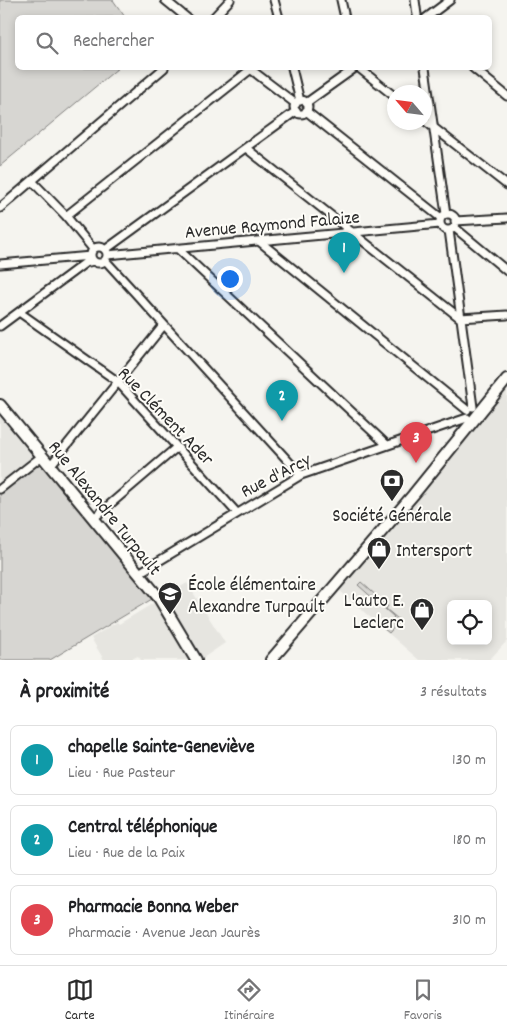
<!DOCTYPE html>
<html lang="fr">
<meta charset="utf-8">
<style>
body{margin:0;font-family:Dekko,sans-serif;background:#f2f2f2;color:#202124}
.controls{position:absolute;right:15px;bottom:15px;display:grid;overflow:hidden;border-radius:8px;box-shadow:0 2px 8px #0003}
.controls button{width:45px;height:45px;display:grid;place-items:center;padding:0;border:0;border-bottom:1px solid #e0e0e0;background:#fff;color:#202124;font:25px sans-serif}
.compass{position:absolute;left:387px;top:85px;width:45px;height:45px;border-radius:50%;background:#fff;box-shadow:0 2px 8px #0003;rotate:298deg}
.you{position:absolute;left:229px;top:278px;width:18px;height:18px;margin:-12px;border:4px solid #fff;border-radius:50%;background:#1a73e8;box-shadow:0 0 0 8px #1a73e833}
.badge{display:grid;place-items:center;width:32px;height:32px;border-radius:50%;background:#2b2b2b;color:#fff;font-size:16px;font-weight:700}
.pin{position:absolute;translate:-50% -41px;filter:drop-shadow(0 1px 2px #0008)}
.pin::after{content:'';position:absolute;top:26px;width:18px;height:15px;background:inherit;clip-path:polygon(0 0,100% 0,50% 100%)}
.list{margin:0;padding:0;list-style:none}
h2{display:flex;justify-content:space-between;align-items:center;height:65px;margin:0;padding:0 20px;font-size:21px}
h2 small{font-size:16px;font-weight:400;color:#757577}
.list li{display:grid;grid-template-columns:32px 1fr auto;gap:15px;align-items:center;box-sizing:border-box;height:70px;margin:0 10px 10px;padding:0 10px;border:1px solid #e0e0e0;border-radius:8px}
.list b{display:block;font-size:19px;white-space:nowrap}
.list p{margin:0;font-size:16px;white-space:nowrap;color:#757577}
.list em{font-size:16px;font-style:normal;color:#757577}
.icon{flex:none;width:28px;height:28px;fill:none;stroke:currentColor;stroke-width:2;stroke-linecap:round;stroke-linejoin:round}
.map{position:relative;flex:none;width:507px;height:660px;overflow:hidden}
.search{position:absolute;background:#fff;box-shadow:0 2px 8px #0003;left:15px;right:15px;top:15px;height:55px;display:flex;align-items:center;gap:12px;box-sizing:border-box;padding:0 18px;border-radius:8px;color:#757577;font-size:19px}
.sheet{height:305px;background:#fff}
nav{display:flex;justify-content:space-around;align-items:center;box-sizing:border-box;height:70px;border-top:1px solid #e0e0e0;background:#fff;font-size:14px;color:#757577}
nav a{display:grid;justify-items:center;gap:2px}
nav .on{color:#2b2b2b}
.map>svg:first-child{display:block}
.built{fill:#e6e5e0;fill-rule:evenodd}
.green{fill:#d7d6d2;stroke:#81807e}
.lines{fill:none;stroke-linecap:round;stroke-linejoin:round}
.street-casing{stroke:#2b2b2b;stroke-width:11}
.secondary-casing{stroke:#2b2b2b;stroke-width:14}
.street{stroke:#fdfcf7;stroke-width:7}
.secondary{stroke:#fdfcf7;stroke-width:10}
.labels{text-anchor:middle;stroke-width:4;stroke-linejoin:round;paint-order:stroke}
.street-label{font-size:19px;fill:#2b2b2b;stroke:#fdfcf7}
.poi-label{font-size:19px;fill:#2b2b2b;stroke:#fdfcf7;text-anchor:start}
</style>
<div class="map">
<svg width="507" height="660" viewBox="0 0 507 660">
<rect width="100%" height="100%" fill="#f5f4ef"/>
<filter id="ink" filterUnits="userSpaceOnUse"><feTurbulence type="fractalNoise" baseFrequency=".02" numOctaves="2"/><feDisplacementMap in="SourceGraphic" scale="10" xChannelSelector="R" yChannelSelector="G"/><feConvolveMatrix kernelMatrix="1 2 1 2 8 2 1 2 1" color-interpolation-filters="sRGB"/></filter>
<g filter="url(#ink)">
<path class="built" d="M507 390V641L489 660H419L339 590 443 469ZM451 604H488V641H451Z
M0 414 34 456 0 483Z
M187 583 225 643 200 660H141L138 656 130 660H104L91 638 117 622 119 624Z"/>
<path class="green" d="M0 0H113L125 17 18 18V68H118L0 166Z
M40 462 152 599 50 660H0V493Z
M361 582 388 606 386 609 398 619V623L389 633 384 629 394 617 358 585Z"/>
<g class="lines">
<defs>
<path id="street" d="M165 0 187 18
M274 0 279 18
M341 0 345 18
M415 0 417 15
M213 18 230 0
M426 18 450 0
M249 68 296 104
M292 68 300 101
M359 68 394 96
M425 68 446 214
M473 68 507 96
M294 107a7 7 0 1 1 14 0a7 7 0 1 1-14 0Z
M306 103 355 68
M306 111 441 218
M424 120 507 185
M246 148 460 318 507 315
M32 181 66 216 93 249
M0 208 164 68
M440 222a8 8 0 1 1 16 0a8 8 0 1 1-16 0Z
M66 216 251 69
M455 221 507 218
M454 227 507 271
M449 230 473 407
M259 241 467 410
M91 255a8 8 0 1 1 16 0a8 8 0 1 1-16 0Z
M177 248 387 445
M105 250 296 111
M107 255 440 224
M105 260 301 475
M0 264 91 256
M19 312 117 381 237 513
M0 326 85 263 93 261
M50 466 163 326
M0 489 42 456
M94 518 177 447
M139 573 301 475 467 418"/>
<path id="secondary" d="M0 405 159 598 196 660
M271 660 413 495 507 379"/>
</defs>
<use href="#street" class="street-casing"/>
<use href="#secondary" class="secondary-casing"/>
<use href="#street" class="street"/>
<use href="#secondary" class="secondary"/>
</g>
</g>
<defs>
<symbol id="bank-pin" viewBox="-11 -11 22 30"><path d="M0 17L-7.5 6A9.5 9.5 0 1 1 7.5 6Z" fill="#2b2b2b" stroke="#fdfcf7"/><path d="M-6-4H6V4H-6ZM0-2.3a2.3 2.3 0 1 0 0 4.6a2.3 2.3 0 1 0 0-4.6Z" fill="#fff"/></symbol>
<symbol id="shop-pin" viewBox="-11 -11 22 30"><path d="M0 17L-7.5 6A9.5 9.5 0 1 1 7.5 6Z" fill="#2b2b2b" stroke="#fdfcf7"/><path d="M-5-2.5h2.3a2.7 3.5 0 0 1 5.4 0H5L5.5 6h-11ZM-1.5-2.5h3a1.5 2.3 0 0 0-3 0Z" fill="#fff"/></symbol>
<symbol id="school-pin" viewBox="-11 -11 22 30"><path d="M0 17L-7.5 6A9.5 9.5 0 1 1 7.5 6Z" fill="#2b2b2b" stroke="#fdfcf7"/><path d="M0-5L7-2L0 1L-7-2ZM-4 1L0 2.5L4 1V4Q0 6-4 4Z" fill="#fff"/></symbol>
</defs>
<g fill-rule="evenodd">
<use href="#bank-pin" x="378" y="467" width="28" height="38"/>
<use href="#shop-pin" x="365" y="535" width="28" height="38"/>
<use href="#school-pin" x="156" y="580" width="28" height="38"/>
<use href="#shop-pin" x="408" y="596" width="28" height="38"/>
</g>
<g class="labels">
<g class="street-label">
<text transform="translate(272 223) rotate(-5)" y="7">Avenue Raymond Falaize</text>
<text transform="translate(167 415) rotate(46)" y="7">Rue Clément Ader</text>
<text transform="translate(275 474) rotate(-27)" y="7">Rue d'Arcy</text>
<text transform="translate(106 507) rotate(51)" y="7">Rue Alexandre Turpault</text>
</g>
<g class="poi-label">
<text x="392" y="521" text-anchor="middle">Société Générale</text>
<text x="396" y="556">Intersport</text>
<text x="188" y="590">École élémentaire<tspan x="188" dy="22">Alexandre Turpault</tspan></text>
<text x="404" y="606" text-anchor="end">L'auto E.<tspan x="404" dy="22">Leclerc</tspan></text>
</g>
</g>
</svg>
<div class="controls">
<button><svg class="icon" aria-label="locate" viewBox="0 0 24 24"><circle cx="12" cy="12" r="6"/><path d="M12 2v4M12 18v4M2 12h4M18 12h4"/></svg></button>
</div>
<svg class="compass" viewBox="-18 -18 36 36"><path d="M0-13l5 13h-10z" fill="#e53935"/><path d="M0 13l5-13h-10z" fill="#757577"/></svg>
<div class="you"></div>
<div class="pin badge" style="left:344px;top:273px;background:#0f9aa8">1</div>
<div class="pin badge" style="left:282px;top:421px;background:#0f9aa8">2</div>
<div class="pin badge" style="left:416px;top:463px;background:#e0444e">3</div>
<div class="search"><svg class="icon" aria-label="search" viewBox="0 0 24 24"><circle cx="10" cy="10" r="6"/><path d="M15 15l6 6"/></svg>Rechercher</div>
</div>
<section class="sheet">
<h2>À proximité<small>3 résultats</small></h2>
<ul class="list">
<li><span class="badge" style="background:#0f9aa8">1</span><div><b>chapelle Sainte-Geneviève</b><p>Lieu · Rue Pasteur</p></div><em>130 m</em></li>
<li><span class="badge" style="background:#0f9aa8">2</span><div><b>Central téléphonique</b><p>Lieu · Rue de la Paix</p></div><em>180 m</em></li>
<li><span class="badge" style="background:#e0444e">3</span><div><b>Pharmacie Bonna Weber</b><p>Pharmacie · Avenue Jean Jaurès</p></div><em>310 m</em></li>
</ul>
</section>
<nav>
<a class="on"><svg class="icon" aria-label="map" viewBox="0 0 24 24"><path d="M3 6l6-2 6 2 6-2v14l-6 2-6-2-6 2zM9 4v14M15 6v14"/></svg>Carte</a>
<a><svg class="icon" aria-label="directions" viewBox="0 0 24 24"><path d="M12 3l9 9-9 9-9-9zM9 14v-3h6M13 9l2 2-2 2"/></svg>Itinéraire</a>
<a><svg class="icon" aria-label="saved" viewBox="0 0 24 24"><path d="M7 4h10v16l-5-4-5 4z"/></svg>Favoris</a>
</nav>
